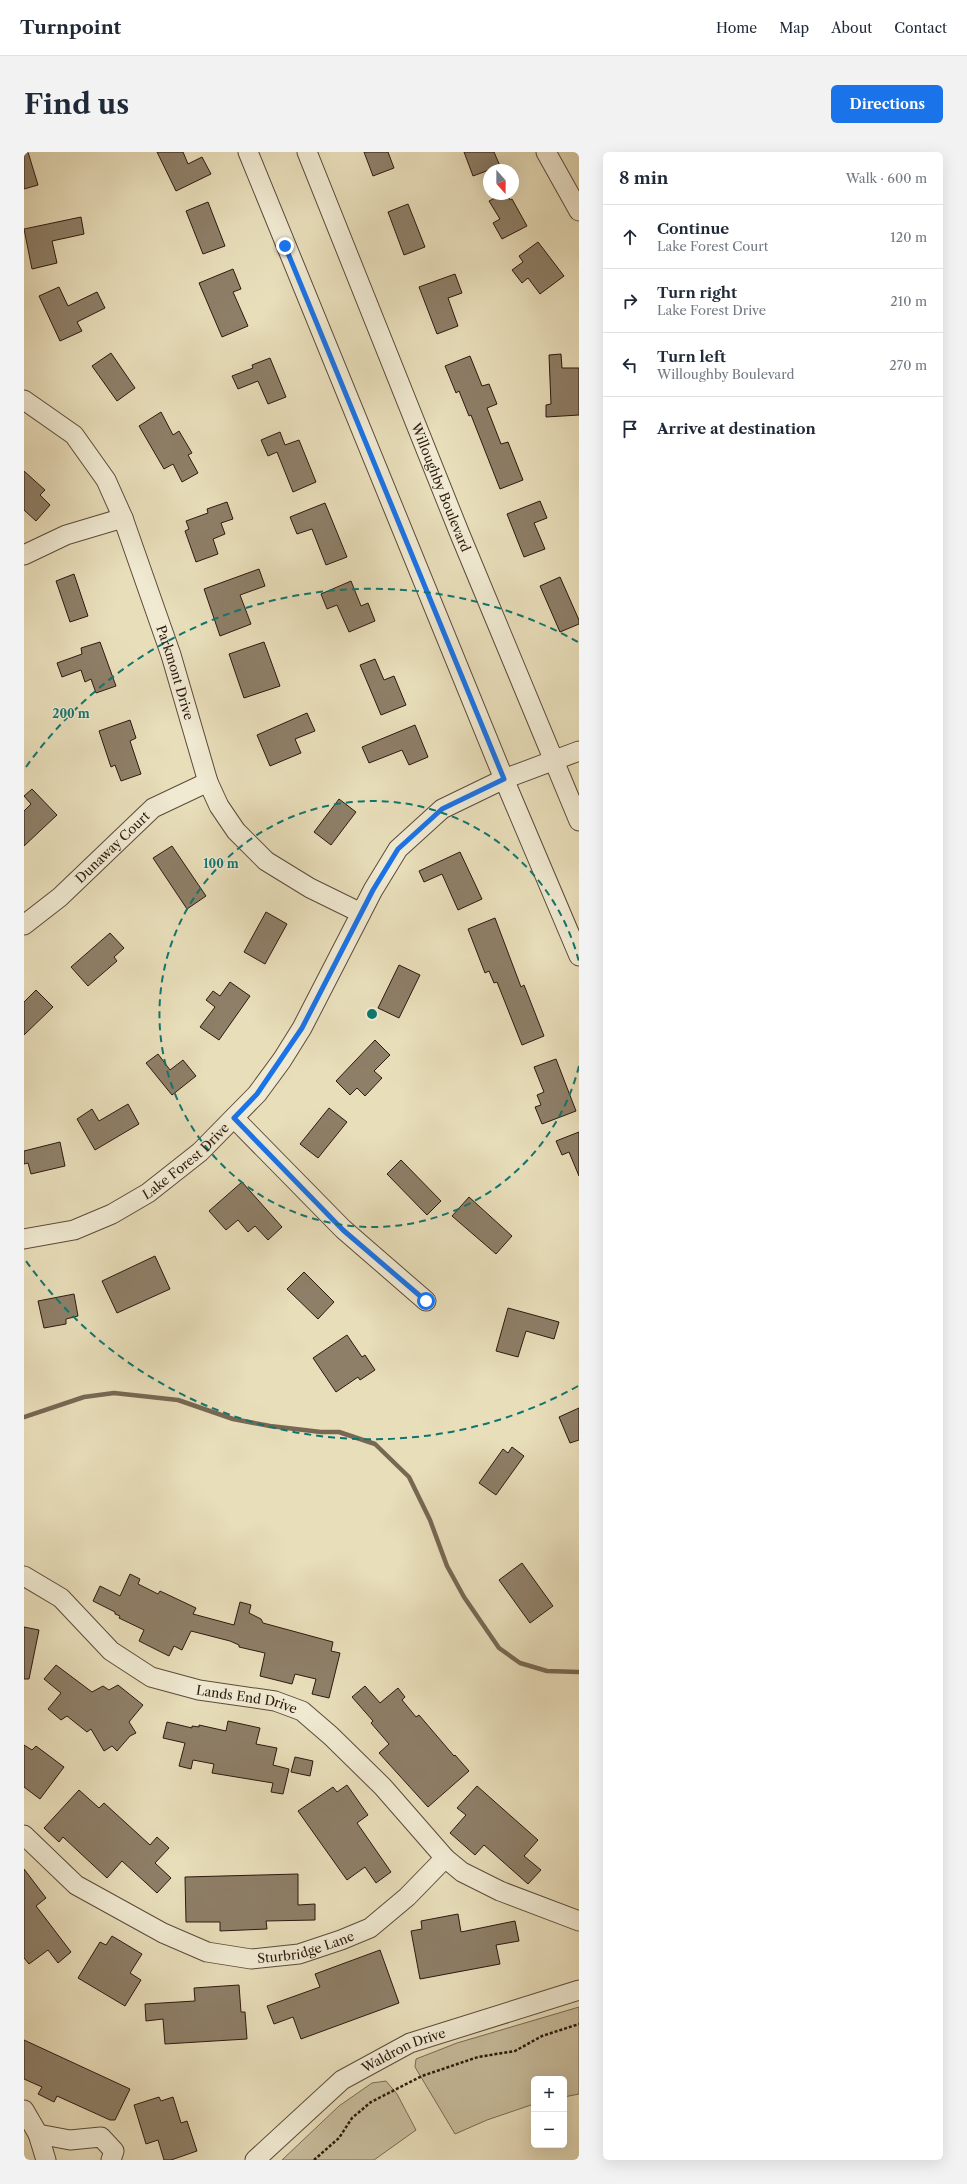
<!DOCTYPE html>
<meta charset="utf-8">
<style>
body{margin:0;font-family:"Libre Caslon Text",serif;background:#f2f2f3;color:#1f2937}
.controls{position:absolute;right:12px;bottom:12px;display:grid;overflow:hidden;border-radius:6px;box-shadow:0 4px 16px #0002}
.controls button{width:36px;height:36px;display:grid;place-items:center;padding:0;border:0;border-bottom:1px solid #e0e1e3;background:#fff;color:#1f2937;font:20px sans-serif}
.compass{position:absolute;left:459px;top:12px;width:36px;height:36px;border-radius:50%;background:#fff;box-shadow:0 4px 16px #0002;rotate:159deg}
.stop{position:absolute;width:12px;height:12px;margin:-9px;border:3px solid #1a73e8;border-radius:50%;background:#fff}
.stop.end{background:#1a73e8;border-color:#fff;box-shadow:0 1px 4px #0008}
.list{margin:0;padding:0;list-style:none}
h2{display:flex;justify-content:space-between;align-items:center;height:52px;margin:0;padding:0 16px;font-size:17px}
h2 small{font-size:13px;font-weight:400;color:#747a83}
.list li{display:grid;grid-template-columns:26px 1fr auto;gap:12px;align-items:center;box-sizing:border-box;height:64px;padding:0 16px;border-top:1px solid #e0e1e3}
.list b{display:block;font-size:15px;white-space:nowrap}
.list p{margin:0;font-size:13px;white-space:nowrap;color:#747a83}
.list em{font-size:13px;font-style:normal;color:#747a83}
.icon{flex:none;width:22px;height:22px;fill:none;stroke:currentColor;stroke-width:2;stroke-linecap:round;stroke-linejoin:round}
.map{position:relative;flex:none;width:555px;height:2008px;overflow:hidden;border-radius:6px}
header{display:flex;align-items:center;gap:24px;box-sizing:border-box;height:56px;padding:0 20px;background:#fff;border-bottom:1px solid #e0e1e3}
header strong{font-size:19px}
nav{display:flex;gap:22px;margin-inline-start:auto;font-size:14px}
.intro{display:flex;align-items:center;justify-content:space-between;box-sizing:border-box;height:96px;padding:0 24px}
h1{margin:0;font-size:28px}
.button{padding:10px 18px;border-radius:6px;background:#1a73e8;color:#fff;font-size:14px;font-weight:700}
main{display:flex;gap:24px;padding:0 24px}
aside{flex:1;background:#fff;border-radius:6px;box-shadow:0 4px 16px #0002}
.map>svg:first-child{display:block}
.green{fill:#c8bd9d;stroke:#7a6b56}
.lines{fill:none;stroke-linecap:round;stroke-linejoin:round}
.stream{stroke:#776753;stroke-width:4.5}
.building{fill:#8e7f68;stroke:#2d190f}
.minor-casing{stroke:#5c4a3a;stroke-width:21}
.path{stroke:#2d190f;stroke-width:2.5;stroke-dasharray:3 2;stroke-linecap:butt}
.minor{stroke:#f0ead2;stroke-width:19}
.route{stroke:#1a73e8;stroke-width:5}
.ring{fill:none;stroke:#0f766e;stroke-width:2;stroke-dasharray:7 5}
.labels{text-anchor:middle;stroke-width:3;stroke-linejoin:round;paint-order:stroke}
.street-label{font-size:13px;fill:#2d190f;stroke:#f0ead2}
.centre{fill:#0f766e;stroke:#f0ead2;stroke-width:2}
.ring-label{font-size:12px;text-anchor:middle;font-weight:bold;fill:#0f766e;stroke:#f0ead2;stroke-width:3;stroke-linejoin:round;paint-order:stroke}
</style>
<header>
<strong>Turnpoint</strong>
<nav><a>Home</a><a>Map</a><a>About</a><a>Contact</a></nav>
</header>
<div class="intro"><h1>Find us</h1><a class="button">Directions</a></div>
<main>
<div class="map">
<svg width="555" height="2008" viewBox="0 0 555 2008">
<rect width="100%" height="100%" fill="#e8deba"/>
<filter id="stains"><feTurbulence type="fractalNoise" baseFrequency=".005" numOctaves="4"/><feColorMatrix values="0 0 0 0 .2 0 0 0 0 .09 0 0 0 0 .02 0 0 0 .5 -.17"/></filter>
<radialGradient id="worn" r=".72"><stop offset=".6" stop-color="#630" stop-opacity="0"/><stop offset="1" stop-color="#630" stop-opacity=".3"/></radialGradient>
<path class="green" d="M555 1855V1942L540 1945V1927H510V1952L463 1968 431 1982 391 1915 392 1907 433 1891Z
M362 1929 373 1942 392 1978 350 2008H258L315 1954 348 1931Z"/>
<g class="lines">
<path class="stream" d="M0 1265 60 1245 90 1241 154 1248 209 1267 246 1274 297 1280H315L351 1292 385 1325 406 1368 423 1414 440 1445 475 1496 496 1511 523 1519 555 1520"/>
</g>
<path class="building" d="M0 0H4L14 33 0 37Z
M133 0H159L164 12 178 5 187 22 152 39Z
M340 0H364L370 16 349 24Z
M440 0H470L476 14 449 24Z
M479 42H483L486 48 488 47 503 74 478 87 469 71 476 67 465 49Z
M184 50 201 94 179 102 162 59Z
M384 52 401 95 380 103 364 60Z
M57 65 60 82 28 89 33 111 8 117 0 77Z
M514 90 540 124 516 142 504 126 498 131 488 118 499 110 495 104Z
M209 117 217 137 209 140 224 174 198 185 175 131Z
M431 122 438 141 424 146 434 174 413 182 395 135Z
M35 135 44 154 73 140 81 156 53 170 58 179 36 189 15 144Z
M87 201 111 236 93 249 68 214Z
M537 202 538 216H555V263L522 265V253L527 252 525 203Z
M446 204 458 234 465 232 473 252 463 256 477 292 484 290 499 328 476 337 447 263 445 264 435 239 432 241 421 214Z
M246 206 262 245 244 252 234 229 214 237 208 224 229 216 228 213Z
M137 260 149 283 155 279 168 301 164 303 174 321 158 330 149 312 140 317 115 274Z
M256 280 261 293 275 288 292 330 269 340 253 300 244 304 237 288Z
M0 319 21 338 16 343 26 353 12 369 0 358Z
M516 349 523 366 510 371 521 397 500 405 483 362Z
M203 350 209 367 197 371 201 382 189 387 194 402 172 410 161 379 165 377 162 369 184 361 183 357Z
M301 351 323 405 302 413 288 377 273 382 266 365Z
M235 417 241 434 216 443 227 472 196 484 180 437Z
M50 422 64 464 46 470 32 429Z
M536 425 555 468V472L536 480 516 434Z
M327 429 337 454 344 451 351 469 325 480 313 453 303 457 297 442Z
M76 490 92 534 72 541 67 527 61 530 57 518 38 525 33 511 58 502 57 496Z
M240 490 256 534 220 546 205 502Z
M351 507 360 528 370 524 382 553 357 563 336 513Z
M283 561 291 579 271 587 277 601 246 614 233 583Z
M106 568 112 586 106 589 117 622 97 629 91 613 87 615 75 579Z
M391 573 404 605 385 613 378 598 345 611 338 595Z
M8 637 33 663 0 694V659L7 652 0 644Z
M315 647 332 660 307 693 290 680Z
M148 694 182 744 163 757 129 706Z
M436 700 458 747 434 758 418 722 400 730 395 719Z
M242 760 263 772 241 812 220 800Z
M471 766 497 835 500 833 520 884 498 893 473 830 470 831 465 819 461 821 444 777Z
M86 781 100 796 90 805 93 809 64 834 47 815Z
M375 813 396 823 375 866 354 856Z
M206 830 226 844 195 888 176 875 191 855 182 848 189 839 196 844Z
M12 838 29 855 0 883V850Z
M351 888 366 903 350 919 358 926 341 944 333 936 326 943 312 929Z
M134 902 146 918 159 908 172 924 148 943 122 911Z
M532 907 552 959 518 972 511 955 517 953 513 943 520 940 510 915Z
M104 952 115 972 71 998 53 967 68 957 75 969Z
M305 956 323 970 294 1006 276 992Z
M555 980V1024L545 1000 538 1003 532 989Z
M36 990 41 1014 7 1022 4 1011 0 1012V999Z
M377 1008 417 1049 403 1063 363 1022Z
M218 1030 258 1075 244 1088 231 1074 224 1080 214 1068 202 1078 185 1059Z
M445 1045 488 1084 472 1102 428 1064Z
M131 1104 146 1137 93 1161 78 1129Z
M280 1120 310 1150 294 1167 263 1137Z
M50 1142 54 1164 42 1167V1172L20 1176 14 1149Z
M484 1156 535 1170 530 1187 502 1179 494 1205 472 1199Z
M323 1183 338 1205 341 1203 351 1218 336 1228 334 1225 312 1240 289 1206Z
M555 1256V1288L546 1291 535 1265Z
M488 1295 500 1304 472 1343 455 1331 479 1297 484 1301Z
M498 1411 529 1454 506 1471 475 1428Z
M106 1422 116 1427 114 1432 134 1442 136 1439 172 1456 169 1462 210 1473 216 1450 227 1453 225 1461 237 1467 239 1471 309 1490 307 1499 316 1501 305 1546 288 1542 292 1527 271 1522 268 1532 236 1524 241 1501 215 1495V1493L206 1489 167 1479 158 1498 150 1494 145 1504 115 1489 120 1478 95 1466 96 1464 91 1462V1460L69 1449 76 1434 96 1444Z
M0 1475 15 1478 5 1527H0Z
M32 1513 68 1540 79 1534 85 1538 94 1533 119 1553 105 1570 112 1581 106 1584 93 1599 88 1594 80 1599 67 1577 63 1580 43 1564 37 1568 24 1557 37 1541 20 1527Z
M341 1534 356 1551 374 1536 381 1545 378 1548 392 1565 395 1563 430 1604 431 1603 445 1619 404 1655 355 1601 365 1592 347 1571 349 1569 328 1545Z
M204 1569 236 1576 232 1592 253 1596 249 1613 265 1617 259 1642 247 1640 249 1631 188 1621 190 1612 169 1608 167 1617 155 1614 161 1591 139 1586 143 1570 168 1576V1574L175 1575V1573L202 1579Z
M0 1593 8 1598 12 1594 40 1615 16 1647 0 1635Z
M271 1605 289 1609 286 1624 267 1620Z
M323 1633 344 1663 333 1671 367 1720 352 1731 341 1715 323 1728 274 1659 309 1635 313 1640Z
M453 1634 514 1688 500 1704 517 1718 504 1732 460 1693 451 1703 426 1681 442 1663 433 1656Z
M55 1638 75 1656 80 1651 126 1693 133 1685 145 1696 131 1711 147 1726 133 1741 98 1709 83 1726 39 1685 35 1690 20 1676Z
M0 1717 22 1746 12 1754 47 1800 34 1811 24 1798 5 1812 0 1806Z
M274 1722V1753L291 1752V1768L242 1769 243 1777 196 1779V1770H162L161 1725Z
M434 1762 437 1780 491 1769 495 1789 472 1793 476 1812 396 1827 387 1779 398 1777 397 1769Z
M88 1784 118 1802 106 1821 117 1828 101 1854 54 1826 76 1790 82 1793Z
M356 1798 375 1851 277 1887 269 1865 250 1872 243 1854 296 1835 291 1822Z
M215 1833 217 1860H221L223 1887 141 1892 139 1867 122 1869 121 1852 171 1849 170 1836Z
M0 1888 106 1937 91 1968H86L33 1944 30 1950 14 1942 18 1935 0 1927Z
M135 1945 137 1949 149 1945 157 1971 163 1969 173 1999 147 2008H140L134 1988 122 1992 110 1953Z"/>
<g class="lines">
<defs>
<g id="minor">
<path d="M224 0 480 627 555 804"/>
<path id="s1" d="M283 0 435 380 555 669"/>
<path d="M522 0 555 59"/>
<path id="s2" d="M0 248 50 283 82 328 99 366 147 503 184 630 195 654 212 679 242 709 286 736 337 761"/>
<path d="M0 403 42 383 99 366"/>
<path id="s3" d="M0 773 36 745 129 656 184 630"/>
<path d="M210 966 319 1077 402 1149"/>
<path id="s4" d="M0 1087 50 1078 88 1062 124 1041 176 1000 233 942 258 908 278 876 349 738 374 697 418 657 480 627 555 599"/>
<path id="s5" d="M0 1424 37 1446 87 1499 127 1525 175 1538 251 1549 278 1559 307 1584 359 1635 421 1706 438 1720 476 1739 555 1769"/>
<path id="s6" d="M0 1683 52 1733 139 1781 183 1800 227 1807 275 1802 317 1788 346 1776 383 1745 421 1706"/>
<path d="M0 1958 14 1982 46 1988 77 1985 90 1999 87 2008"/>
<path d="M14 1982 22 2008"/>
<path id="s7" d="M231 2008 318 1928 386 1891 555 1838"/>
</g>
</defs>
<use href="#minor" class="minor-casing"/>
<path class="path" d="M290 2008 315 1986 328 1966 347 1950 398 1924 454 1905 491 1899 518 1884 555 1872"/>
<use href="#minor" class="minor"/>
</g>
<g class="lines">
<path class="route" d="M261 94 480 627 418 657 374 697 349 738 278 876 233 942 210 966 319 1078 402 1149"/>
</g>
<g class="ring">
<path d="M555 914A213 213 0 1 1 555 810"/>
<path d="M554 1234A425 425 0 0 1 2 1109M2 615A425 425 0 0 1 554 490"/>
</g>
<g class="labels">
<g class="street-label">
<text dy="5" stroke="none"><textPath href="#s1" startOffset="361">Willoughby Boulevard</textPath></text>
<text dy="5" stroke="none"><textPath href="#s2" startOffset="321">Parkmont Drive</textPath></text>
<text dy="5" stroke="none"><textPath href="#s3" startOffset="118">Dunaway Court</textPath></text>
<text dy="5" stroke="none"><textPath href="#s4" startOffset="183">Lake Forest Drive</textPath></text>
<text dy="5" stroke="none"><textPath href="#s5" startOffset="262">Lands End Drive</textPath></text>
<text dy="5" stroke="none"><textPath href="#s6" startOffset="320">Sturbridge Lane</textPath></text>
<text dy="5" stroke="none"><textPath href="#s7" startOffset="187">Waldron Drive</textPath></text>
</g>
</g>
<circle cx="348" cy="862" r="6" class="centre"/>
<g class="ring-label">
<text x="47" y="566">200 m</text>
<text x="197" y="716">100 m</text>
</g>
<rect width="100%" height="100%" filter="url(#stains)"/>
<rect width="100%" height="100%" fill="url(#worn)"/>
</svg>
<div class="controls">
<button>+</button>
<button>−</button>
</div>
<svg class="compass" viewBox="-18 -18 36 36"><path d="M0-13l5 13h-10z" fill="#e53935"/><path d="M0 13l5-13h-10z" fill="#747a83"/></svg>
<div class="stop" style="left:402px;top:1149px"></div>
<div class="stop end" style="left:261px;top:94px"></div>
</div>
<aside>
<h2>8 min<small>Walk · 600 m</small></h2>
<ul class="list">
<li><svg class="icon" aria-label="ahead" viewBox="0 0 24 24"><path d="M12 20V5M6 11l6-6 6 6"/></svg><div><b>Continue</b><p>Lake Forest Court</p></div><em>120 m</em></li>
<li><svg class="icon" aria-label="right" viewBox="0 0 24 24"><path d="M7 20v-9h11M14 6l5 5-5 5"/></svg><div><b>Turn right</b><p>Lake Forest Drive</p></div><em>210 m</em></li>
<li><svg class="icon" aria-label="left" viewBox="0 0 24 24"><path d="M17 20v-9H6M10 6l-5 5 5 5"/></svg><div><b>Turn left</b><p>Willoughby Boulevard</p></div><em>270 m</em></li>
<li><svg class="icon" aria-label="arrive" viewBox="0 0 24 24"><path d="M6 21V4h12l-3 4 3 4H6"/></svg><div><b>Arrive at destination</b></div></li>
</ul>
</aside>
</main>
